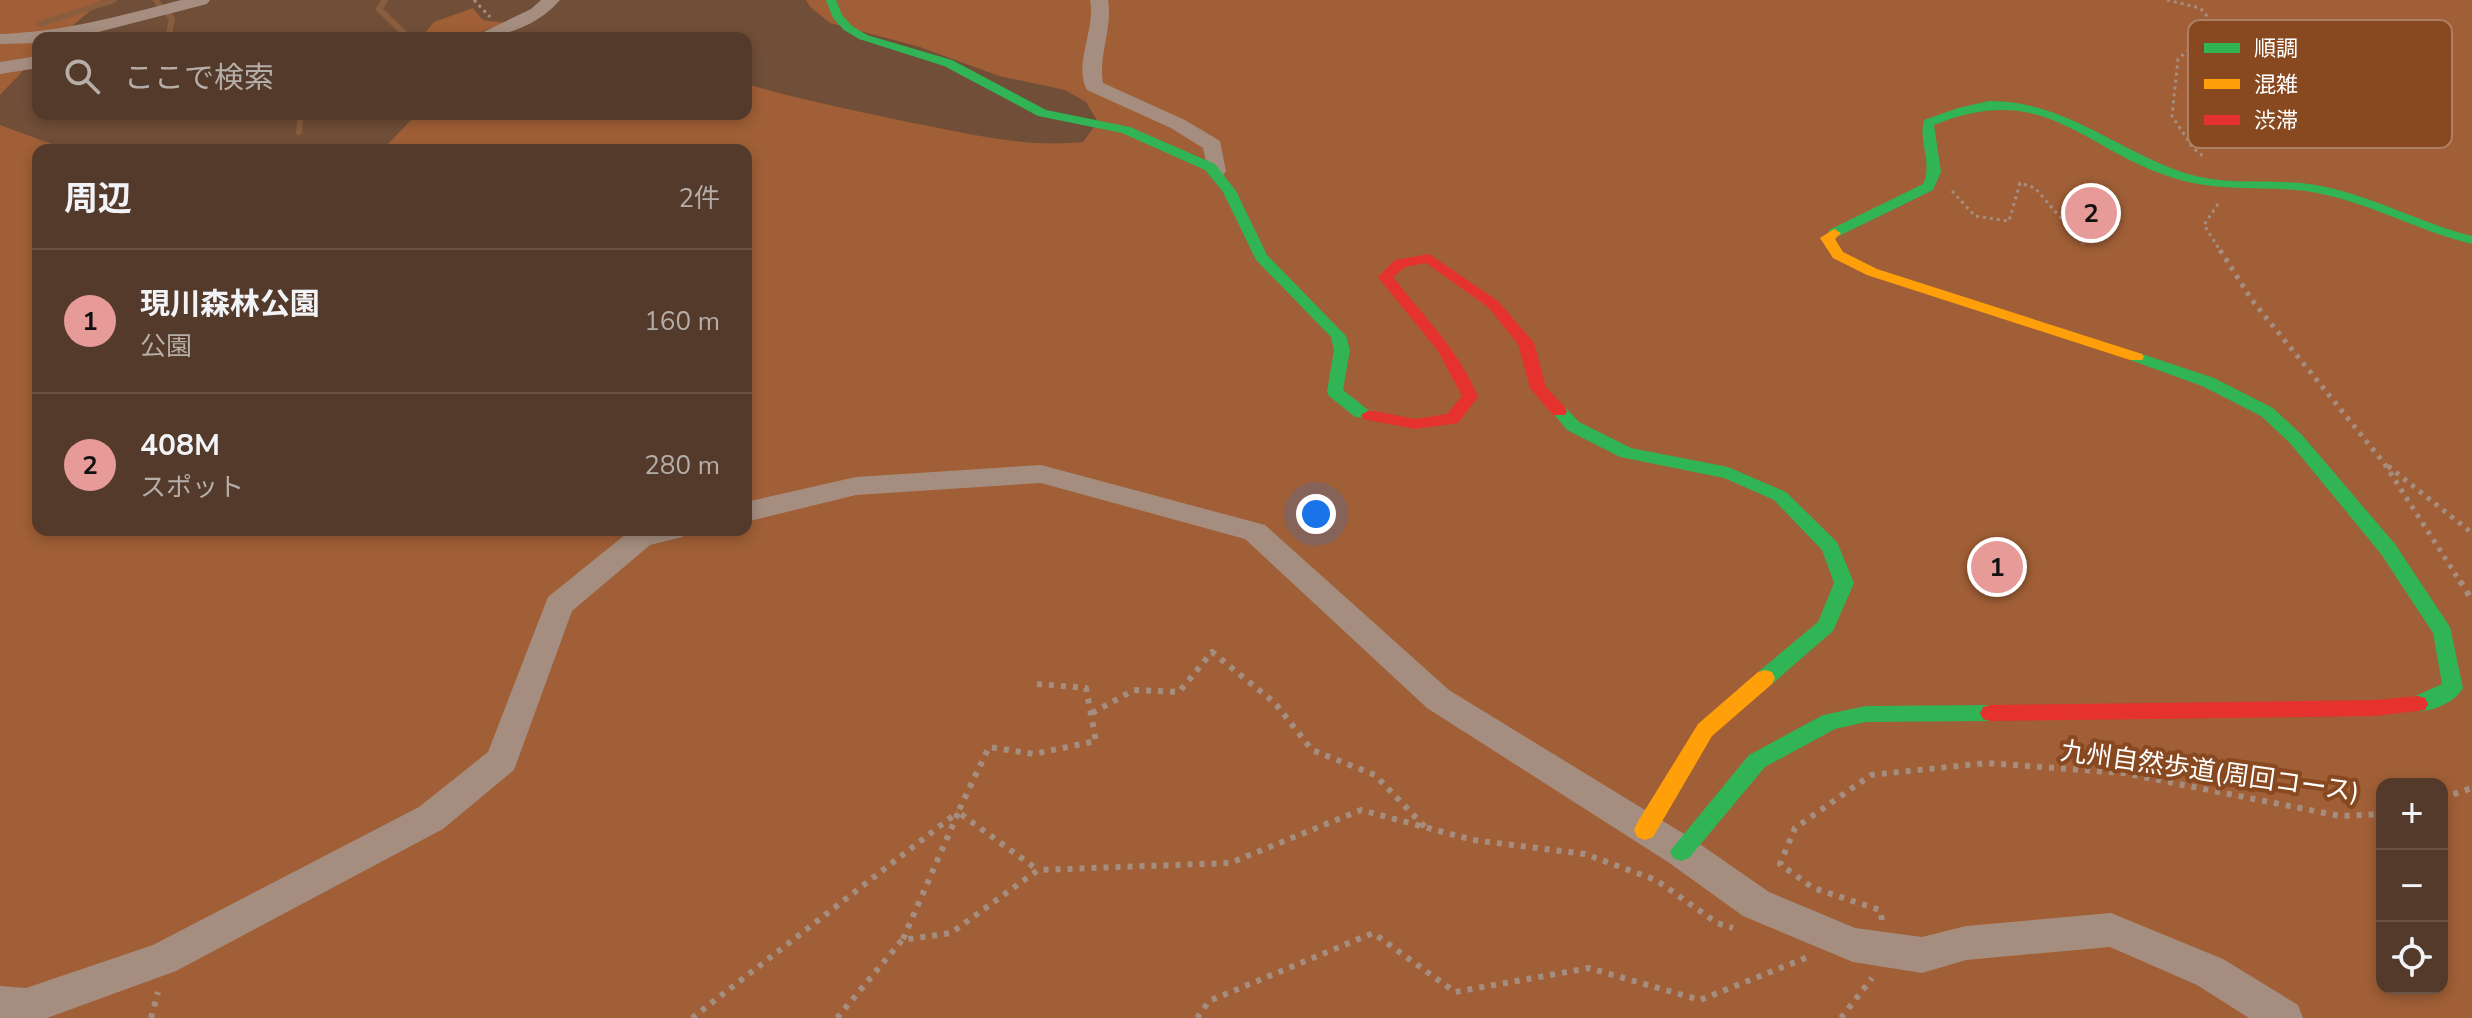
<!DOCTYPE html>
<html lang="ja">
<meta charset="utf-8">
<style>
body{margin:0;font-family:"Nunito Sans","Noto Sans JP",sans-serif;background:#5d4536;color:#f1f3f6}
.controls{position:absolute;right:24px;bottom:24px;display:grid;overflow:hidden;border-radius:16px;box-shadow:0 4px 12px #0003}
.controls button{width:72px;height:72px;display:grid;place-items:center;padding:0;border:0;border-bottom:2px solid #6a5447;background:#543a2a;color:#f1f3f6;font:40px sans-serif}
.you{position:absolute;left:1316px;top:514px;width:28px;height:28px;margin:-20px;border:6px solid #fff;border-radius:50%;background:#1a73e8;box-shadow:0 0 0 12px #1a73e833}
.badge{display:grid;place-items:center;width:52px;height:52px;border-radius:50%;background:#e69b98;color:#111;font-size:26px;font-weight:700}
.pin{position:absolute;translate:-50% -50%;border:4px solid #fff;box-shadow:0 2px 8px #0006}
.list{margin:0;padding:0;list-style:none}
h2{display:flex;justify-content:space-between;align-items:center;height:104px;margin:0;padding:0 32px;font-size:34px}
h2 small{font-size:26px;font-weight:400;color:#b5ada8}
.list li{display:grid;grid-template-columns:52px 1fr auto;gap:24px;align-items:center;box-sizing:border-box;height:144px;padding:0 32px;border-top:2px solid #6a5447}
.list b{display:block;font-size:30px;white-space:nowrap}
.list p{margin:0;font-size:26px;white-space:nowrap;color:#b5ada8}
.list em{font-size:26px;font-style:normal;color:#b5ada8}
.icon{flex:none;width:44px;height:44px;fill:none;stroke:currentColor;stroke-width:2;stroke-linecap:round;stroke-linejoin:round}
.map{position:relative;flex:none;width:2472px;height:1018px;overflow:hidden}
.search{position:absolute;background:#543a2a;box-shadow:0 4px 12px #0003;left:32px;top:32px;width:720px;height:88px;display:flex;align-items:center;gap:20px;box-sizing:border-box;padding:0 28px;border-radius:16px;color:#b5ada8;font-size:30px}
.panel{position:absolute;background:#543a2a;box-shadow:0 4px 12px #0003;left:32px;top:144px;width:720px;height:392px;border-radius:16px}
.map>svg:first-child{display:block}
.green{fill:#a05f36;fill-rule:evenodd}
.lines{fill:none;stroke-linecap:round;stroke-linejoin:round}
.stream{stroke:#895d3e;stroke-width:6}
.path-far2{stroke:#a58e7f;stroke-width:3;stroke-dasharray:3 4;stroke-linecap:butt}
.path-far1{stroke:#a58e7f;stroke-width:5;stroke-dasharray:4 6;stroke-linecap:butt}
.path{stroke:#a58e7f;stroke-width:6;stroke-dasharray:5 7;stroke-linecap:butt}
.street{fill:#a58e7f;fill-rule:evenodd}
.fast{fill:#30b455;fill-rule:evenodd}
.slow{fill:#ff9f0a;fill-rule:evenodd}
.jam{fill:#e5322d;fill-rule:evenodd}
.labels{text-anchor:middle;stroke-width:8;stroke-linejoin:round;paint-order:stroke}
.near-street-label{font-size:26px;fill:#fff;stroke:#884920}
.key{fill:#884920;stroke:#ac8063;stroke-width:2}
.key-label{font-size:22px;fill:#fff}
</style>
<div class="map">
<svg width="2472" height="1018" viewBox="0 0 2472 1018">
<rect width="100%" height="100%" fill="#704e38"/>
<path class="green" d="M0 0H103L58 38H38V55L0 95Z
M806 0H2472V1018H0V125L68 150H38V530H746V150H382L417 114H746V84C801 100 857 111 913 123 971 134 1025 148 1083 142L1098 122 1086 102 1065 90 999 76 920 47 830 23 810 7ZM2382 784H2442V988H2382Z
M473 8 483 20 505 23 465 38H421L434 22Z"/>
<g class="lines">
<path class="stream" d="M156 0 159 5
M385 0 379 9 409 38
M168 14 172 18 169 35 176 38
M40 24 114 0
M299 132 301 114"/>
<path class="path-far2" d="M474 0 490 17
M2167 0 2200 8 2213 23 2211 31 2178 59 2172 116 2193 148 2204 157
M1952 191 1975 216 2009 221 2020 183 2035 188 2083 244
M2218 204 2204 225 2221 252"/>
<path class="path-far1" d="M2220 250 2252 300 2384 463 2461 583
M2388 466 2472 533"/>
<path class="path" d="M2460 581 2472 600
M1037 684 1086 688 1096 741 1034 754 989 747 958 812 1038 870
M1092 713 1134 690 1179 692 1212 652 1275 703 1312 750 1375 775 1425 827
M2442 798 2472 788
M1882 920 1880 910 1813 888 1780 864 1795 828 1871 775 1986 763 2123 773 2340 816 2382 814
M903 939 958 813
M151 1018 158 992
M692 1018 958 812
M837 1018 902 940 951 933 1038 870 1230 863 1361 810 1473 840 1585 854 1656 880 1717 923 1733 928
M1197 1018 1209 1001 1373 933 1455 992 1589 968 1700 1000 1808 957
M1841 1018 1872 978"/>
<path class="street" d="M181 0H210L207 4 83 36 38 38V43L0 44V34C63 32 120 16 181 0Z
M541 0H560C539 25 503 38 471 38L531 9Z
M1090 0H1108C1113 28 1098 55 1103 83L1185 120 1220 141 1226 171 1223 175H1209L1203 148 1171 128 1087 90C1073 64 1096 29 1090 0Z
M38 56V68L0 74V62Z
M1041 465 1265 525 1449 690 1694 840 1769 892 1855 928 1922 937 1966 926 2111 913 2223 959 2298 1005 2303 1018H2249L2197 985 2110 947 1966 960 1922 973 1853 962 1743 916 1668 862 1427 708 1245 539 1041 483 856 495 746 522V502L856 477Z
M631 530H686L682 537 650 545 572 611 514 770 443 829 176 971 47 1018H0V986L26 988 153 945 419 807 488 752 548 597Z"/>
<path class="fast" d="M826 0H836L842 15 852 26 867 35 952 60 1046 110 1130 127 1215 164 1236 191 1267 255 1346 336 1350 350 1343 390 1367 409 1375 411 1377 415 1375 419 1355 417 1329 396 1327 392 1334 350 1331 337 1256 260 1223 192 1205 170 1122 133 1038 116 944 66 859 39 844 30 833 18Z
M1989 101C2064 100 2119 152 2188 174 2231 187 2277 177 2321 186 2373 196 2420 223 2472 236V244C2421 232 2374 205 2322 194 2277 184 2230 193 2184 181 2084 155 2051 78 1934 125L1941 172 1933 190 1839 236H1829V230L1923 184C1933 163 1918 141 1924 120L1958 108Z
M2136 352 2214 378 2273 408 2302 435 2395 544 2450 627 2463 688C2455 703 2427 715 2411 710L2408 704 2411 698 2442 684 2433 633 2381 554 2290 443 2261 416 2202 386 2130 360 2128 357 2130 354Z
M1559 406 1565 407 1579 422 1631 448 1728 467 1786 492 1837 542 1854 583 1833 631 1772 684 1765 686 1758 684 1755 678 1758 672 1818 622 1834 583 1822 550 1774 500 1724 478 1620 457 1567 430 1551 411Z
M1990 705 1997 707 2000 713 1997 719 1990 721 1866 722 1835 729 1765 767 1689 858 1681 861 1673 858 1670 851 1749 755 1823 715 1866 706Z"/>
<path class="slow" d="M1834 229 1841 233 1835 239 1843 252 1877 269 2142 354 2144 357 2142 360H2130L1867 275 1833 258 1820 238Z
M1765 670 1772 672 1775 678 1772 684 1712 736 1653 837 1645 840 1637 837 1634 830 1637 823 1698 724 1758 672Z"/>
<path class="jam" d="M1429 254 1498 301 1534 343 1546 387 1565 407 1567 411 1565 415H1553L1530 388 1518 344 1488 307 1426 263 1405 267 1393 277C1424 317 1459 350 1478 397L1458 423 1452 424 1415 429 1363 419 1361 415 1369 410 1415 419 1447 414 1462 396 1438 351 1378 277 1395 260Z
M2418 696 2425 698 2428 704 2425 710 2375 716 1990 721 1983 719 1980 713 1983 707 1990 705 2375 700Z"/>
</g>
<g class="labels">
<g class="near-street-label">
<text transform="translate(2210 771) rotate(8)" y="9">九州自然歩道(周回コース)</text>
</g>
</g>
<rect x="2188" y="20" width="264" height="128" rx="12" class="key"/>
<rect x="2204" y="43" width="36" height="10" fill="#30b455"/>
<rect x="2204" y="79" width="36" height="10" fill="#ff9f0a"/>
<rect x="2204" y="115" width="36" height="10" fill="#e5322d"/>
<g class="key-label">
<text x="2254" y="56">順調</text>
<text x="2254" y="92">混雑</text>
<text x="2254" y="128">渋滞</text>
</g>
</svg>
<div class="controls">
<button>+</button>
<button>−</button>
<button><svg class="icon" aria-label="locate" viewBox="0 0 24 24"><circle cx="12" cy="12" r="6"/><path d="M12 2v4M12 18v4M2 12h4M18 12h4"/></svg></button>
</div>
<div class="you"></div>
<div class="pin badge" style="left:1997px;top:567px">1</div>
<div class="pin badge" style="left:2091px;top:213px">2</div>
<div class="search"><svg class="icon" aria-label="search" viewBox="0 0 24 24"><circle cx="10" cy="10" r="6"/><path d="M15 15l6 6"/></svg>ここで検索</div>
<section class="panel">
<h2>周辺<small>2件</small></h2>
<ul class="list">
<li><span class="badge">1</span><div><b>現川森林公園</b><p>公園</p></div><em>160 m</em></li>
<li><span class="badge">2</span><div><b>408M</b><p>スポット</p></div><em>280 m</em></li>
</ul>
</section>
</div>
